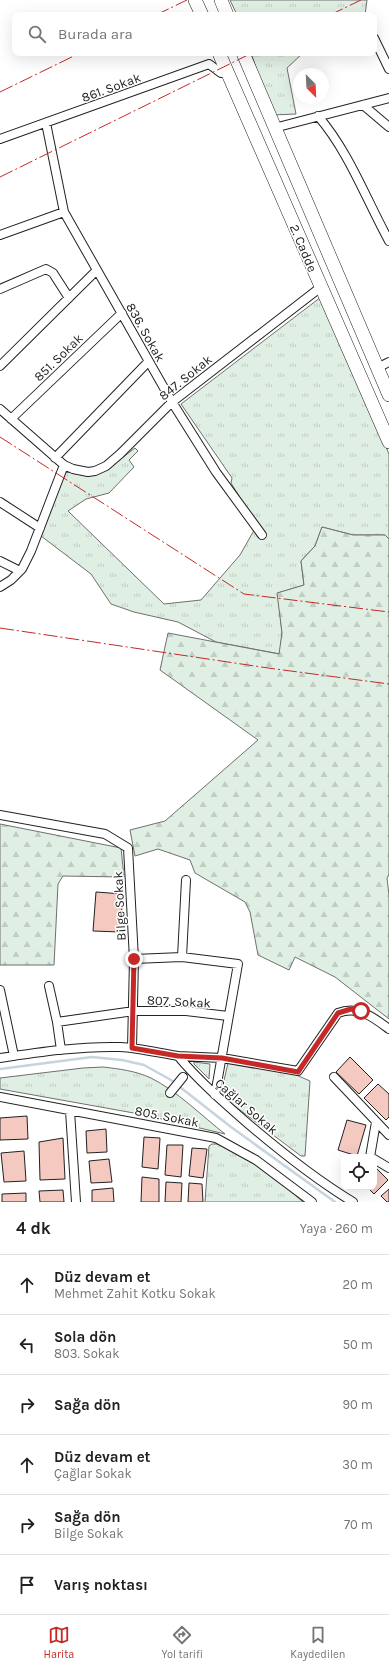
<!DOCTYPE html>
<html lang="tr">
<meta charset="utf-8">
<style>
body{margin:0;font-family:Karla,sans-serif;background:#f6f6f6;color:#202124}
.controls{position:absolute;right:12px;bottom:12px;display:grid;overflow:hidden;border-radius:8px;box-shadow:0 4px 16px #0002}
.controls button{width:36px;height:36px;display:grid;place-items:center;padding:0;border:0;border-bottom:1px solid #e0e0e0;background:#fff;color:#202124;font:20px sans-serif}
.compass{position:absolute;left:293px;top:68px;width:36px;height:36px;border-radius:50%;background:#fff;box-shadow:0 4px 16px #0002;rotate:156deg}
.stop{position:absolute;width:12px;height:12px;margin:-9px;border:3px solid #c62828;border-radius:50%;background:#fff}
.stop.end{background:#c62828;border-color:#fff;box-shadow:0 1px 4px #0008}
.list{margin:0;padding:0;list-style:none}
h2{display:flex;justify-content:space-between;align-items:center;height:52px;margin:0;padding:0 16px;font-size:17px}
h2 small{font-size:13px;font-weight:400;color:#757577}
.list li{display:grid;grid-template-columns:26px 1fr auto;gap:12px;align-items:center;box-sizing:border-box;height:60px;padding:0 16px;border-top:1px solid #e0e0e0}
.list b{display:block;font-size:15px;white-space:nowrap}
.list p{margin:0;font-size:13px;white-space:nowrap;color:#757577}
.list em{font-size:13px;font-style:normal;color:#757577}
.icon{flex:none;width:22px;height:22px;fill:none;stroke:currentColor;stroke-width:2;stroke-linecap:round;stroke-linejoin:round}
.map{position:relative;flex:none;width:389px;height:1202px;overflow:hidden}
.search{position:absolute;background:#fff;box-shadow:0 4px 16px #0002;left:12px;right:12px;top:12px;height:44px;display:flex;align-items:center;gap:10px;box-sizing:border-box;padding:0 14px;border-radius:8px;color:#757577;font-size:15px}
.sheet{height:412px;background:#fff}
nav{display:flex;justify-content:space-around;align-items:center;box-sizing:border-box;height:56px;border-top:1px solid #e0e0e0;background:#fff;font-size:11px;color:#757577}
nav a{display:grid;justify-items:center;gap:2px}
nav .on{color:#c62828}
.map>svg:first-child{display:block}
.grass{fill:url(#grass-tufts);stroke:#6f6f6f}
.forest{fill:url(#forest-firs);stroke:#6f6f6f}
.lines{fill:none;stroke-linecap:round;stroke-linejoin:round}
.stream{stroke:#c7d3dd;stroke-width:2.5}
.building{fill:#f3c9c0;stroke:#222}
.minor-casing{stroke:#222;stroke-width:10}
.primary-casing{stroke:#222;stroke-width:14}
.minor{stroke:#fff;stroke-width:8}
.primary{stroke:#fff;stroke-width:13}
.power{stroke:#c62828;stroke-width:1;stroke-dasharray:14 3 2 3;stroke-linecap:butt}
.route{stroke:#c62828;stroke-width:5}
.labels{text-anchor:middle;stroke-width:3;stroke-linejoin:round;paint-order:stroke}
.street-label{font-size:13px;fill:#222;stroke:#fff}
</style>
<div class="map">
<svg width="389" height="1202" viewBox="0 0 389 1202">
<defs>
<pattern id="grass-tufts" width="24" height="20" patternUnits="userSpaceOnUse"><rect width="24" height="20" fill="#e0efe3"/><path d="M3 7l-1-3M5 7V3M7 7l1-3M15 17l-1-3M17 17v-4M19 17l1-3" fill="none" stroke="#c0cdc2"/></pattern>
<pattern id="forest-firs" width="22" height="20" patternUnits="userSpaceOnUse"><rect width="22" height="20" fill="#e0efe3"/><path d="M5 1l3.5 6h-7zM16 11l3.5 6h-7z" fill="#c0cdc2"/></pattern>
</defs>
<rect width="100%" height="100%" fill="#fff"/>
<path class="grass" d="M230 0H367L365 15H237Z
M251 53H303L287 68 296 114 272 115Z
M321 297 389 454V539L385 535H353L322 527 315 546 301 561 304 585 278 593 282 633 280 654 216 642 178 622 134 612 111 604 91 574 41 536 64 473 110 467 135 448 138 451 129 460 134 467 109 493 86 499 68 511 164 604 201 600 240 555 257 525 231 483 232 478 181 404Z
M194 1062 210 1064 209 1079 194 1064Z
M231 1062 294 1074 310 1081 305 1156H301L224 1098 222 1089 228 1063Z
M103 1067C120 1069 136 1071 151 1078 177 1091 202 1116 225 1134L145 1115 0 1089V1078L83 1068Z
M212 1144H221L245 1156 270 1173 303 1202H205L209 1146Z"/>
<path class="forest" d="M322 527 353 535H385L389 539V875L387 878 389 895V1019L335 977 295 957 289 970 258 955 250 912 245 902 195 873 190 860 158 849 135 856 130 830 165 821 258 740 160 670 168 633 279 654 282 633 277 593 304 585 301 561 315 546Z
M0 824 121 848 124 877 63 876 58 884 54 965H0Z"/>
<g class="lines">
<path class="stream" d="M0 1069 92 1057 122 1060 144 1065 171 1080 231 1127 335 1202"/>
</g>
<path class="building" d="M96 892 123 894 120 932 93 931Z
M350 1057 373 1080 359 1094 336 1072Z
M378 1084 389 1094V1117L386 1120 364 1098Z
M27 1116 28 1139 0 1140V1118Z
M347 1120 366 1125 357 1156 338 1150Z
M106 1129 107 1152 87 1153 86 1131Z
M144 1137 160 1138 158 1169 142 1167Z
M63 1138 65 1179 40 1180 39 1142Z
M167 1145H183L181 1177 165 1175Z
M192 1148 207 1149 203 1178 189 1176Z
M24 1151 26 1181 4 1182 1 1153Z
M109 1159 112 1182 91 1183 89 1161Z
M374 1166 388 1180 374 1194 367 1187H374Z
M142 1177 159 1179V1202H141Z
M166 1182 182 1183 181 1202H165Z
M189 1183 202 1184 203 1202H188Z
M113 1188 114 1202H92V1190Z
M389 1189V1202H387L381 1196Z
M63 1190 64 1202H40L39 1191Z
M26 1193V1202H2V1194Z"/>
<g class="lines">
<defs>
<path id="minor" d="M374 38 389 69
M363 105 389 127
M318 116C349 152 366 199 389 241
M46 123 64 212 172 402 216 472 262 535
M274 128 389 98
M0 139 209 64 221 73 227 72
M0 235 64 212
M0 289 46 269 53 273 69 298
M0 366 97 270
M377 368 389 362
M0 409 64 465 73 469 88 472 95 471 106 466 120 454 172 402 321 287
M11 419 122 313
M55 458 148 362
M0 502 40 528
M0 561 20 571
M0 587 11 580 22 569 31 551 64 465
M0 815 105 834 128 848 134 959 132 1048
M182 957 186 880
M134 959 182 957 238 964 215 1095
M49 986 57 1022 61 1050
M0 990 14 1056
M57 1022 134 1011H186L228 1016
M178 1056 222 1058 298 1071 338 1013C358 1005 373 1017 389 1029
M0 1058C40 1052 80 1046 120 1047 139 1048 159 1053 178 1056 198 1080 222 1101 246 1122 280 1151 315 1179 353 1202
M334 1077 389 1135
M170 1093 183 1077
M0 1097 216 1138 256 1160 312 1202
M70 1111 76 1202
M370 1157 376 1122
M374 1159 389 1168"/>
<path id="primary" d="M195 0 202 15
M221 0 227 15
M219 53 389 442
M243 53 389 395"/>
</defs>
<use href="#minor" class="minor-casing"/>
<use href="#primary" class="primary-casing"/>
<use href="#minor" class="minor"/>
<use href="#primary" class="primary"/>
<path class="power" d="M156 15 187 0
M330 15 361 0
M0 92 80 53
M0 177 252 53
M0 437 244 594 389 612
M0 628 268 668 389 684"/>
</g>
<g class="lines">
<path class="route" d="M134 959 132 1048 178 1056 222 1058 298 1072 338 1013 351 1009 361 1011"/>
</g>
<g class="labels">
<g class="street-label">
<text transform="translate(111 87) rotate(-20)" y="5">861. Sokak</text>
<text transform="translate(304 248) rotate(67)" y="5">2. Cadde</text>
<text transform="translate(146 332) rotate(61)" y="5">836. Sokak</text>
<text transform="translate(58 357) rotate(-44)" y="5">851. Sokak</text>
<text transform="translate(185 377) rotate(-39)" y="5">847. Sokak</text>
<text transform="translate(119 906) rotate(-93)" y="5">Bilge Sokak</text>
<text transform="translate(179 1001) rotate(3)" y="5">807. Sokak</text>
<text transform="translate(247 1106) rotate(41)" y="5">Çağlar Sokak</text>
<text transform="translate(167 1116) rotate(11)" y="5">805. Sokak</text>
</g>
</g>
</svg>
<div class="controls">
<button><svg class="icon" aria-label="locate" viewBox="0 0 24 24"><circle cx="12" cy="12" r="6"/><path d="M12 2v4M12 18v4M2 12h4M18 12h4"/></svg></button>
</div>
<svg class="compass" viewBox="-18 -18 36 36"><path d="M0-13l5 13h-10z" fill="#e53935"/><path d="M0 13l5-13h-10z" fill="#757577"/></svg>
<div class="stop" style="left:361px;top:1011px"></div>
<div class="stop end" style="left:134px;top:959px"></div>
<div class="search"><svg class="icon" aria-label="search" viewBox="0 0 24 24"><circle cx="10" cy="10" r="6"/><path d="M15 15l6 6"/></svg>Burada ara</div>
</div>
<section class="sheet">
<h2>4 dk<small>Yaya · 260 m</small></h2>
<ul class="list">
<li><svg class="icon" aria-label="ahead" viewBox="0 0 24 24"><path d="M12 20V5M6 11l6-6 6 6"/></svg><div><b>Düz devam et</b><p>Mehmet Zahit Kotku Sokak</p></div><em>20 m</em></li>
<li><svg class="icon" aria-label="left" viewBox="0 0 24 24"><path d="M17 20v-9H6M10 6l-5 5 5 5"/></svg><div><b>Sola dön</b><p>803. Sokak</p></div><em>50 m</em></li>
<li><svg class="icon" aria-label="right" viewBox="0 0 24 24"><path d="M7 20v-9h11M14 6l5 5-5 5"/></svg><div><b>Sağa dön</b></div><em>90 m</em></li>
<li><svg class="icon" aria-label="ahead" viewBox="0 0 24 24"><path d="M12 20V5M6 11l6-6 6 6"/></svg><div><b>Düz devam et</b><p>Çağlar Sokak</p></div><em>30 m</em></li>
<li><svg class="icon" aria-label="right" viewBox="0 0 24 24"><path d="M7 20v-9h11M14 6l5 5-5 5"/></svg><div><b>Sağa dön</b><p>Bilge Sokak</p></div><em>70 m</em></li>
<li><svg class="icon" aria-label="arrive" viewBox="0 0 24 24"><path d="M6 21V4h12l-3 4 3 4H6"/></svg><div><b>Varış noktası</b></div></li>
</ul>
</section>
<nav>
<a class="on"><svg class="icon" aria-label="map" viewBox="0 0 24 24"><path d="M3 6l6-2 6 2 6-2v14l-6 2-6-2-6 2zM9 4v14M15 6v14"/></svg>Harita</a>
<a><svg class="icon" aria-label="directions" viewBox="0 0 24 24"><path d="M12 3l9 9-9 9-9-9zM9 14v-3h6M13 9l2 2-2 2"/></svg>Yol tarifi</a>
<a><svg class="icon" aria-label="saved" viewBox="0 0 24 24"><path d="M7 4h10v16l-5-4-5 4z"/></svg>Kaydedilen</a>
</nav>
